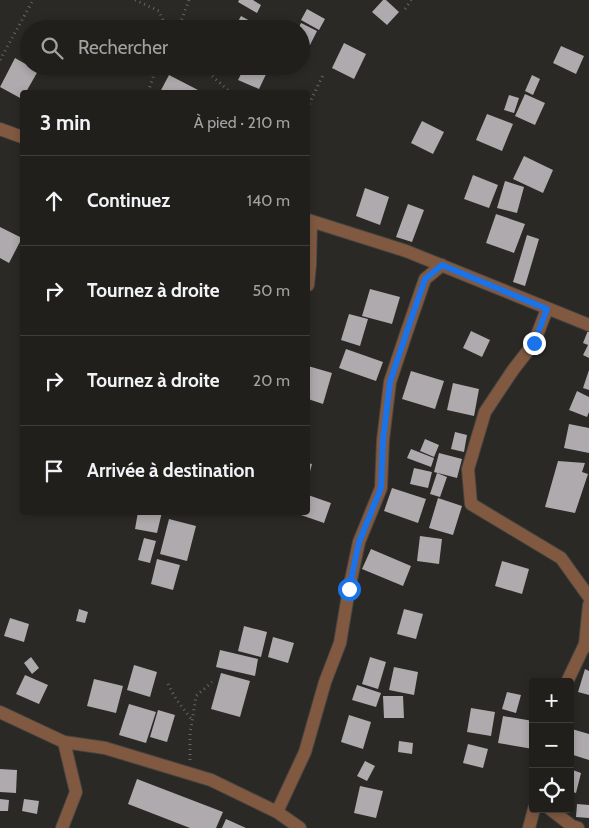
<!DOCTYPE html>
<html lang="fr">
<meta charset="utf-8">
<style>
body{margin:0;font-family:Cabin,sans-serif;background:#282725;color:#f1f3f6}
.controls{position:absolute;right:15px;bottom:15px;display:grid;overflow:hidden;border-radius:5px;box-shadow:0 2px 8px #0003}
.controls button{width:45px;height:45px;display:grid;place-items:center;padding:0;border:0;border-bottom:1px solid #3d3d3b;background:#201f1c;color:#f1f3f6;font:25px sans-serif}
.stop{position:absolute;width:15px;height:15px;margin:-11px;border:4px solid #1a73e8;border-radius:50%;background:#fff}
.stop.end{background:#1a73e8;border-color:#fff;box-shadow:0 1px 5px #0008}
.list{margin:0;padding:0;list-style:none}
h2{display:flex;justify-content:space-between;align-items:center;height:65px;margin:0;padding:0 20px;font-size:21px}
h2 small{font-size:16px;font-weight:400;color:#a2a2a3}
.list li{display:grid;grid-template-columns:32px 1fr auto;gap:15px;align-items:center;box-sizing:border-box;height:90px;padding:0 20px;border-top:1px solid #3d3d3b}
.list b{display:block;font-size:19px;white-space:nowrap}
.list em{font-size:16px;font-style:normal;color:#a2a2a3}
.icon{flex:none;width:28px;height:28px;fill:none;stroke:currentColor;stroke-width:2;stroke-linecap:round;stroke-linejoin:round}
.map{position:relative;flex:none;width:589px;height:828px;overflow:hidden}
.search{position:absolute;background:#201f1c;box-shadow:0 2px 8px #0003;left:20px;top:20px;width:290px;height:55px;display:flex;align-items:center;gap:12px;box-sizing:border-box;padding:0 18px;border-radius:28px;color:#a2a2a3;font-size:19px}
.panel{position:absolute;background:#201f1c;box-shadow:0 2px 8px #0003;left:20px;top:90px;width:290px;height:425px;border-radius:5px}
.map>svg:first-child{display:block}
.building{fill:#afaaad}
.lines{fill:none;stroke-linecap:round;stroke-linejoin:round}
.street-casing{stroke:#464542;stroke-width:14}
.path{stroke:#676664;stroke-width:3;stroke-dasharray:1 4;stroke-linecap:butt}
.street{stroke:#815941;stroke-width:12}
.route{stroke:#1a73e8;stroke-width:6}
</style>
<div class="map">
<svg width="589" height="828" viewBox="0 0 589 828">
<rect width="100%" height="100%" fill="#2a2926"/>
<path class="building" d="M239 0H253L261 5 257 13 238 2Z
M383 0H386L399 12 387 25 372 12Z
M307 9 325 19 319 30 301 20Z
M241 16 259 26 258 29H234Z
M196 20 214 29H192Z
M301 23 317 31 310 45 301 40V29H298Z
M344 43 366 54 354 79 332 68Z
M561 46 584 56 576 74 553 63Z
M15 58 38 71 26 92H22V99L0 87Z
M245 66H270L259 89 238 80Z
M169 75 200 91V92H160Z
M532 75 540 79 533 95 525 91Z
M525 94 545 103 535 125 515 116Z
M509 95 519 98 514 113 504 110Z
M487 114 513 124 502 151 476 140Z
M422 121 444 132 433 154 411 143Z
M524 156 553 170 543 193 513 179Z
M473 175 498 185 489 208 464 199Z
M505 181 524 187 517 213 497 208Z
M365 188 389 197 380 225 356 216Z
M408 204 424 210 412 242 396 237Z
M496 214 525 224 514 253 486 243Z
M0 227 22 238 9 263 0 258Z
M527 235 539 239 525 286 513 282Z
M370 289 400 297 392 324 362 316Z
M349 314 368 319 360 346 341 340Z
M589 328V358L583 355 588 345 583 343Z
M471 331 490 340 482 357 463 348Z
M346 349 383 362 376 381 339 368Z
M308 366 332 373 323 404 308 399Z
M589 370V390L583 388Z
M411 371 444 381 435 409 402 399Z
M453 383 479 389 474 416 447 410Z
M577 391 589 397V412L587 417 569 410Z
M569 424 589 428V453L564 448Z
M455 432 467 435 464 452 451 449Z
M425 439 439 445 434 457 420 451Z
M411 449 434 458 431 467 407 458Z
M439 453 462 459 457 478 434 472Z
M558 461 585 463 582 472 588 474 575 513 545 507Z
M308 463 312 464 308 479Z
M414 468 432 472 428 488 410 484Z
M437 473 447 477 440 497 430 494Z
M392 488 426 499 418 523 384 511Z
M308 495 331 503 324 523 301 515 302 512H308Z
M438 498 462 506 453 535 429 528Z
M138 512H162L157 533 135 529Z
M169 519 196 526 187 561 160 554Z
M420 536 442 539 439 564 417 561Z
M144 538 156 541 150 563 138 560Z
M371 549 411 566 403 586 362 569Z
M157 559 180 565 173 590 151 584Z
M502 561 529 569 522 594 495 586Z
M79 609 88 612 85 623 76 621Z
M404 609 423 614 416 639 397 634Z
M10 618 29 624 24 642 4 636Z
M244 626 267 632 261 657 238 651Z
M273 637 294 643 288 663 268 657Z
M220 650 258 659 255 676 216 667Z
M31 657 39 668 32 674 24 663Z
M370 657 386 662 378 689 362 684Z
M134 665 157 672 150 697 127 690Z
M394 667 418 672 414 695 389 690Z
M585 669 589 671V695L578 692Z
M221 673 250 681 240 717 211 709Z
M25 675 48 685 39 704 16 694Z
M94 679 123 686 116 713 87 706Z
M357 685 381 693 376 707 352 700Z
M507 692 521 695 516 713 502 709Z
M383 696H403L404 718H384Z
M129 704 156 712 146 743 119 735Z
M471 708 495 712 491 736 467 732Z
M158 710 175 715 167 742 150 737Z
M349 715 371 722 363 749 341 742Z
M503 716 533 721V749L498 743Z
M572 729 589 734V760L570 754V735Z
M399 741 413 743 412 754 398 752Z
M468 744 488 749 483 768 463 763Z
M365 761 375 766 367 781 357 776Z
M0 769 17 770 16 793 0 792Z
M570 769 581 773 576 793 570 791Z
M137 779 223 812 216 828H190L128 804Z
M360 786 383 791 376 818 354 813Z
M0 799 9 800 8 811H0Z
M24 799 39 801 37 814 22 811Z
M577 804 589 805V818L576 817Z
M226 819 246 828H222Z"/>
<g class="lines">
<defs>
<path id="street" d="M0 129 22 137
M308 220 406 251 589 325
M308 285 310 265 311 221
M547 309 534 343 513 370 485 412 468 469 471 504 561 558 589 597
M589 605 585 644 589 646
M567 682 585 644
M0 712 64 742 76 792 62 828
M64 742 105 748 211 780 277 812 300 828
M550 809 572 826 578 828
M277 812 305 752 325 682 340 643 349 589 359 542 381 488 383 440 390 382 406 334 425 279 442 265
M529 828 534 809"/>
</defs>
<use href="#street" class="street-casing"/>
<path class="path" d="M135 0 159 11 167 29
M405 9 411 0
M178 29 189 0
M0 60 33 0
M201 66 230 92
M148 92 157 66
M308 109 310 102 324 73
M168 684 176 699 192 720
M190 760V734L196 696 212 682"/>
<use href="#street" class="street"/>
</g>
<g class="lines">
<path class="route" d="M349 589 359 542 381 488 383 440 390 382 406 334 425 279 442 265 547 309 534 343"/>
</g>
</svg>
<div class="controls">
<button>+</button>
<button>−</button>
<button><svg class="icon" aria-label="locate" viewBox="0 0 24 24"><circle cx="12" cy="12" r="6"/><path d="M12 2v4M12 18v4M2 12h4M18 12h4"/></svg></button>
</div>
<div class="stop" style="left:349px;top:589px"></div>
<div class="stop end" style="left:534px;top:343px"></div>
<div class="search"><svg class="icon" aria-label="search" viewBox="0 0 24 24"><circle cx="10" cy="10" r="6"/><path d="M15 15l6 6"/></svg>Rechercher</div>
<section class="panel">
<h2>3 min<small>À pied · 210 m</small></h2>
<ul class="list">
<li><svg class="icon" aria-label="ahead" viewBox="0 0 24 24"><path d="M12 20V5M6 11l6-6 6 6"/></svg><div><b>Continuez</b></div><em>140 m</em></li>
<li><svg class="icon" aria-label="right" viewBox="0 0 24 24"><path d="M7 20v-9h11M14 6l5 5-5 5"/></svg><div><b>Tournez à droite</b></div><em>50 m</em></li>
<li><svg class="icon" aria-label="right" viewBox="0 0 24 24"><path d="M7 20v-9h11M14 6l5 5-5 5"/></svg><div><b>Tournez à droite</b></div><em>20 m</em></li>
<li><svg class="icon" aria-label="arrive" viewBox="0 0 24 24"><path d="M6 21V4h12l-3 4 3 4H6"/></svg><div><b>Arrivée à destination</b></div></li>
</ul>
</section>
</div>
